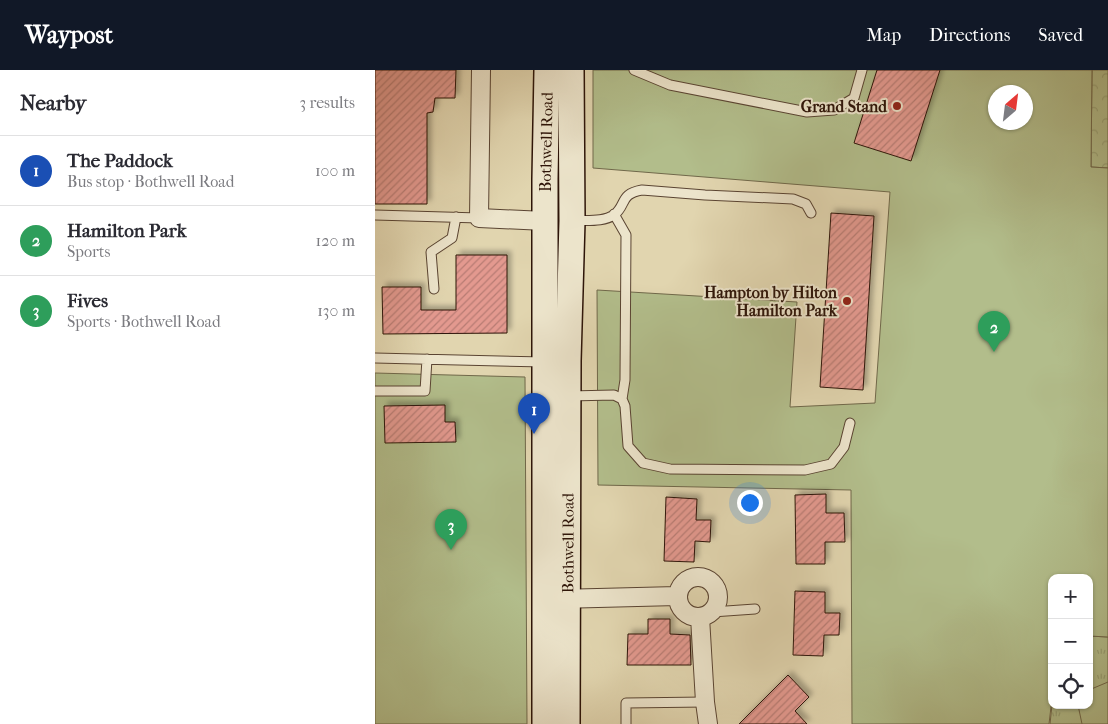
<!DOCTYPE html>
<meta charset="utf-8">
<style>
body{margin:0;font-family:"IM FELL French Canon",serif;background:#f2f2f3;color:#2b2b33}
.controls{position:absolute;right:15px;bottom:15px;display:grid;overflow:hidden;border-radius:10px;box-shadow:0 1px 4px #0004}
.controls button{width:45px;height:45px;display:grid;place-items:center;padding:0;border:0;border-bottom:1px solid #e1e1e2;background:#fff;color:#2b2b33;font:25px sans-serif}
.compass{position:absolute;left:613px;top:15px;width:45px;height:45px;border-radius:50%;background:#fff;box-shadow:0 1px 4px #0004;rotate:28deg}
.you{position:absolute;left:374px;top:432px;width:18px;height:18px;margin:-12px;border:4px solid #fff;border-radius:50%;background:#1a73e8;box-shadow:0 0 0 8px #1a73e833}
.badge{display:grid;place-items:center;width:32px;height:32px;border-radius:50%;background:#111827;color:#fff;font-size:16px;font-weight:700}
.pin{position:absolute;translate:-50% -41px;filter:drop-shadow(0 1px 2px #0008)}
.pin::after{content:'';position:absolute;top:26px;width:18px;height:15px;background:inherit;clip-path:polygon(0 0,100% 0,50% 100%)}
.list{margin:0;padding:0;list-style:none}
h2{display:flex;justify-content:space-between;align-items:center;height:65px;margin:0;padding:0 20px;font-size:21px}
h2 small{font-size:16px;font-weight:400;color:#7c7c81}
.list li{display:grid;grid-template-columns:32px 1fr auto;gap:15px;align-items:center;box-sizing:border-box;height:70px;padding:0 20px;border-top:1px solid #e1e1e2}
.list b{display:block;font-size:19px;white-space:nowrap}
.list p{margin:0;font-size:16px;white-space:nowrap;color:#7c7c81}
.list em{font-size:16px;font-style:normal;color:#7c7c81}
.icon{flex:none;width:28px;height:28px;fill:none;stroke:currentColor;stroke-width:2;stroke-linecap:round;stroke-linejoin:round}
.map{position:relative;flex:none;width:733px;height:654px;overflow:hidden}
header{display:flex;align-items:center;gap:30px;box-sizing:border-box;height:70px;padding:0 25px;background:#111827;color:#fff}
header strong{font-size:24px}
nav{display:flex;gap:28px;margin-inline-start:auto;font-size:18px}
main{display:flex}
aside{flex:1;background:#fff}
.map>svg:first-child{display:block}
.grass{fill:url(#grass-tufts);stroke:#70684a}
.forest{fill:url(#forest-crowns);stroke:#70684a}
.pitch{fill:#b2bd8b;stroke:#70684a;fill-rule:evenodd}
.building{fill:url(#building-hatch);stroke:#2d1408;filter:url(#shadow)}
.lines{fill:none;stroke-linecap:round;stroke-linejoin:round}
.lane-casing{stroke:#5a4432;stroke-width:11}
.street-casing{stroke:#5a4432;stroke-width:20}
.secondary-casing{stroke:#2d1408;stroke-width:28}
.lane{stroke:#ece4cb;stroke-width:9}
.street{stroke:#ece4cb;stroke-width:18}
.secondary{stroke:#ece4cb;stroke-width:25}
.poi-dot{fill:#8f2418;stroke:#ece4cb;stroke-width:2}
.labels{text-anchor:middle;stroke-width:4;stroke-linejoin:round;paint-order:stroke}
.poi-label{font-size:16px;font-weight:bold;fill:#2d1408;stroke:#ece4cb;text-anchor:end}
.street-label{font-size:16px;fill:#2d1408;stroke:#ece4cb}
</style>
<header>
<strong>Waypost</strong>
<nav><a>Map</a><a>Directions</a><a>Saved</a></nav>
</header>
<main>
<aside>
<h2>Nearby<small>3 results</small></h2>
<ul class="list">
<li><span class="badge" style="background:#1a4fb4">1</span><div><b>The Paddock</b><p>Bus stop · Bothwell Road</p></div><em>100 m</em></li>
<li><span class="badge" style="background:#2e9e5b">2</span><div><b>Hamilton Park</b><p>Sports</p></div><em>120 m</em></li>
<li><span class="badge" style="background:#2e9e5b">3</span><div><b>Fives</b><p>Sports · Bothwell Road</p></div><em>130 m</em></li>
</ul>
</aside>
<div class="map">
<svg width="733" height="654" viewBox="0 0 733 654">
<defs>
<pattern id="grass-tufts" width="24" height="20" patternUnits="userSpaceOnUse" patternTransform="scale(1.25)"><rect width="24" height="20" fill="#b2bd8b"/><path d="M3 7l-1-3M5 7V3M7 7l1-3M15 17l-1-3M17 17v-4M19 17l1-3" fill="none" stroke="#99a276"/></pattern>
<pattern id="forest-crowns" width="20" height="18" patternUnits="userSpaceOnUse" patternTransform="scale(1.25)"><rect width="20" height="18" fill="#b2bd8b"/><path d="M2 6a3 3 0 1 1 6 0M12 15a3 3 0 1 1 6 0" fill="none" stroke="#99a276"/></pattern>
<pattern id="building-hatch" width="6" height="6" patternUnits="userSpaceOnUse" patternTransform="scale(1.25)"><rect width="6" height="6" fill="#e3998f"/><path d="M-1 1l2-2M0 6l6-6M5 7l2-2" fill="none" stroke="#b87c73"/></pattern>
<filter id="shadow"><feDropShadow dx="4" dy="-4" stdDeviation="2.5" flood-color="#0004"/></filter>
</defs>
<rect width="100%" height="100%" fill="#e1d5af"/>
<filter id="stains"><feTurbulence type="fractalNoise" baseFrequency=".004" numOctaves="4"/><feColorMatrix values="0 0 0 0 .2 0 0 0 0 .09 0 0 0 0 .02 0 0 0 .5 -.17"/></filter>
<radialGradient id="worn" r=".72"><stop offset=".6" stop-color="#630" stop-opacity="0"/><stop offset="1" stop-color="#630" stop-opacity=".3"/></radialGradient>
<path class="grass" d="M714 566 733 567V654H675L677 635H714Z"/>
<path class="forest" d="M717 0H733V98L716 97Z"/>
<path class="pitch" d="M218 0H717L716 97 733 98V567L714 566V508H677V628L674 654H477L476 420 223 415 222 220 422 232 415 337 500 333 515 122 218 98ZM620 22H650V52H620Z
M0 303 150 307 152 654H0Z
M733 612V654H707L703 635H714V620Z"/>
<path class="building" d="M0 0H81L80 28H60L58 42 52 43V134H0Z
M502 0H565L536 91 479 73Z
M456 143 499 146 488 320 445 317Z
M81 185H132V263L8 264 7 217H46V240H81Z
M70 335V352H80L81 372 10 373 9 336Z
M451 424V443H469L470 472H450V494H421L420 425Z
M291 427 322 429 321 450H336L335 472 320 471 319 492 289 491Z
M420 521 450 522V543H465L464 565H449L448 586 418 585Z
M273 549H295V564L315 565 316 595H252L253 564H273Z
M413 605 434 627 420 641 432 654H364Z"/>
<g class="lines">
<defs>
<path id="lane" d="M259 0 295 15 432 42 459 40 479 28 487 0
M239 144 251 165 250 310 247 329
M0 145 104 148
M200 151C212 150 228 152 239 145 252 135 244 124 267 120L330 125 418 129 431 134 436 143
M59 219 56 182 77 168 81 147
M0 288 170 292
M0 321H50L52 289
M194 326 239 325 247 329 250 336 253 376 268 393 295 399 430 400 456 394 469 377 475 353
M337 542 380 539
M251 654V633L330 632"/>
<path id="street" d="M106 0 104 148 170 151
M303 527a20 20 0 1 1 40 0a20 20 0 1 1-40 0Z
M183 529 302 526
M325 547 330 632 333 654"/>
<g id="secondary">
<path id="s1" d="M170 654V109L172 0"/>
<path id="s2" d="M192 654 193 291 197 151 196 0"/>
</g>
</defs>
<use href="#lane" class="lane-casing"/>
<use href="#street" class="street-casing"/>
<use href="#secondary" class="secondary-casing"/>
<use href="#lane" class="lane"/>
<use href="#street" class="street"/>
<use href="#secondary" class="secondary"/>
</g>
<g class="poi-dot">
<circle cx="522" cy="36" r="5"/>
<circle cx="472" cy="231" r="5"/>
</g>
<g class="labels">
<g class="poi-label">
<text x="512" y="42">Grand Stand</text>
<text x="462" y="228">Hampton by Hilton<tspan x="462" dy="18">Hamilton Park</tspan></text>
</g>
<g class="street-label">
<text dy="6" stroke="none"><textPath href="#s1" startOffset="582">Bothwell Road</textPath></text>
<text dy="6" stroke="none"><textPath href="#s2" startOffset="181">Bothwell Road</textPath></text>
</g>
</g>
<rect width="100%" height="100%" filter="url(#stains)"/>
<rect width="100%" height="100%" fill="url(#worn)"/>
</svg>
<div class="controls">
<button>+</button>
<button>−</button>
<button><svg class="icon" aria-label="locate" viewBox="0 0 24 24"><circle cx="12" cy="12" r="6"/><path d="M12 2v4M12 18v4M2 12h4M18 12h4"/></svg></button>
</div>
<svg class="compass" viewBox="-18 -18 36 36"><path d="M0-13l5 13h-10z" fill="#e53935"/><path d="M0 13l5-13h-10z" fill="#7c7c81"/></svg>
<div class="you"></div>
<div class="pin badge" style="left:159px;top:364px;background:#1a4fb4">1</div>
<div class="pin badge" style="left:619px;top:282px;background:#2e9e5b">2</div>
<div class="pin badge" style="left:76px;top:480px;background:#2e9e5b">3</div>
</div>
</main>
